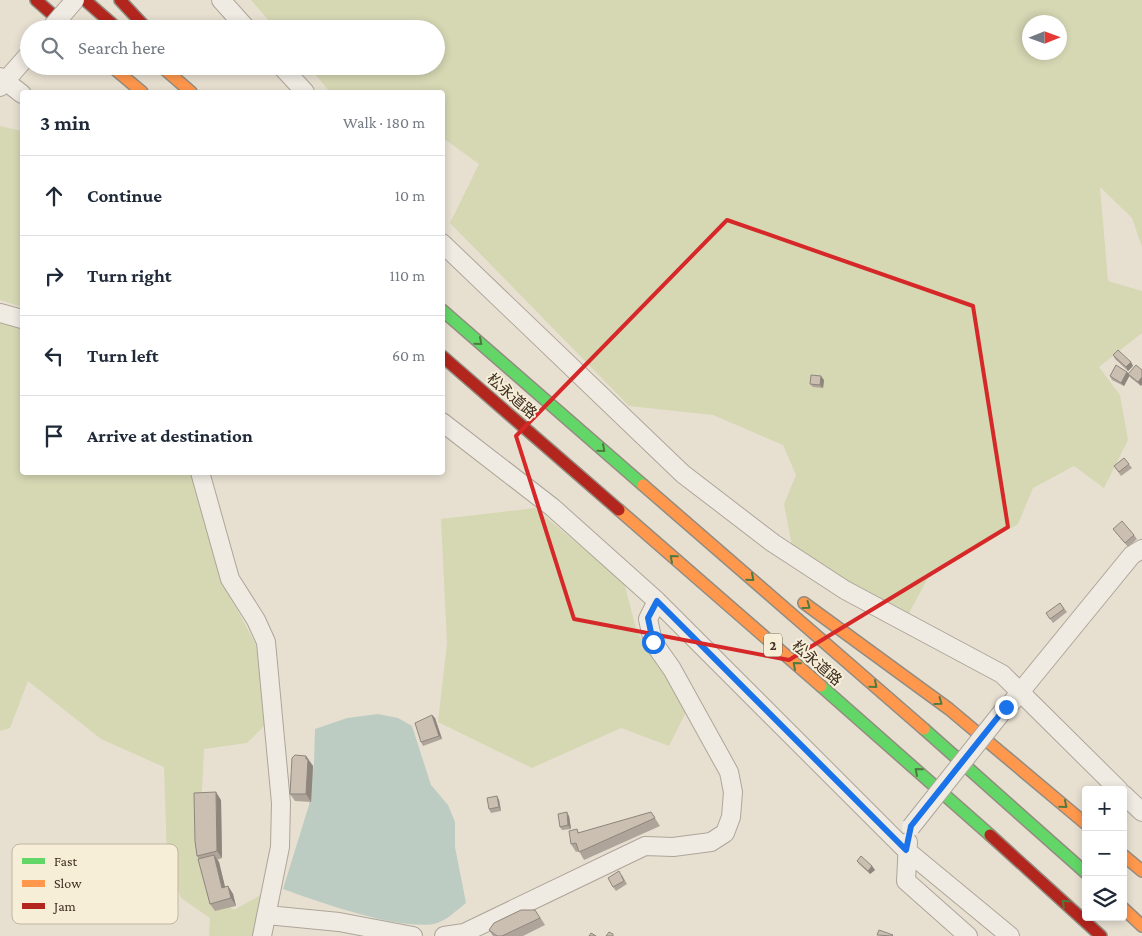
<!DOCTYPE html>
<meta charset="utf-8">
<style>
body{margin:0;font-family:"Crimson Pro","Noto Sans JP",serif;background:#f2f2f3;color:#1f2937}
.controls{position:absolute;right:15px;bottom:15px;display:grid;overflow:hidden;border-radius:5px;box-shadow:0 2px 8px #0003}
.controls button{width:45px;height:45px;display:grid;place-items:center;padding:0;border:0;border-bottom:1px solid #e0e1e3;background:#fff;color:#1f2937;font:25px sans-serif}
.compass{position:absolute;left:1022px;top:15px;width:45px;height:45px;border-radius:50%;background:#fff;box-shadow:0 2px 8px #0003;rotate:89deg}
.stop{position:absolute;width:15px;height:15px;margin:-11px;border:4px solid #1a73e8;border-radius:50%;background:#fff}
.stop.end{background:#1a73e8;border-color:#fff;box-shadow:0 1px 5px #0008}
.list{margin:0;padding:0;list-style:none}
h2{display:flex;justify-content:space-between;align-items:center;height:65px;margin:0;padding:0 20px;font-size:21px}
h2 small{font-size:16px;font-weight:400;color:#747a83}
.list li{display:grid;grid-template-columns:32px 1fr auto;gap:15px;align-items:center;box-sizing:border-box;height:80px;padding:0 20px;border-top:1px solid #e0e1e3}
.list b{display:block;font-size:19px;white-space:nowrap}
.list em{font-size:16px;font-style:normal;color:#747a83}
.icon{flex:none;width:28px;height:28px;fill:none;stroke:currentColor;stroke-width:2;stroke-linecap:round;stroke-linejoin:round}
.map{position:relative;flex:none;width:1142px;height:936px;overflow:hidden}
.search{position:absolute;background:#fff;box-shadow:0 2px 8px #0003;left:20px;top:20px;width:425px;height:55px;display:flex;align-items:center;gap:12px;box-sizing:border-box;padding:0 18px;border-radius:28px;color:#747a83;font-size:19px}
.panel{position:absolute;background:#fff;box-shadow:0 2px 8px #0003;left:20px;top:90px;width:425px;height:385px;border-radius:5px}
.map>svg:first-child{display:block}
.green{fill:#d6d7b3;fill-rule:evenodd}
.water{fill:#bcccc2}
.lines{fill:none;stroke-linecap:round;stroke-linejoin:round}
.street-casing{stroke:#ada599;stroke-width:20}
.fast-casing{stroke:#928b80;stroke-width:14}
.slow-casing{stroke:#928b80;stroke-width:14}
.jam-casing{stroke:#928b80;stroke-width:14}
.street{stroke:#efebe3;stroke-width:18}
.fast{stroke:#63d668;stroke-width:11}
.slow{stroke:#ff974d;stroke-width:11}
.jam{stroke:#b3261e;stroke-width:11}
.street-bridge-casing{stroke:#ada599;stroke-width:20;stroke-linecap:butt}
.street-bridge{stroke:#efebe3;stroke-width:18}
.wall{fill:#afa499}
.shaded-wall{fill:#8e867d}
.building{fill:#cbbfb2;stroke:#8e867d}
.oneway{stroke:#4e7a40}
.route{stroke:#1a73e8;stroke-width:6}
.marked{fill:none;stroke:#d62828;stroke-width:4;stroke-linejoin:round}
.labels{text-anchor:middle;stroke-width:4;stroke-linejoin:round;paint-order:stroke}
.shield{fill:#f7eed8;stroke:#756857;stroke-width:1}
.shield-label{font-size:14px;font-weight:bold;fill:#3d2e20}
.street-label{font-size:15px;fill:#3d2e20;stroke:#f7eed8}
.key{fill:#f7eed8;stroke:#bfb4a1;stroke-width:1}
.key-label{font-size:14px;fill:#3d2e20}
</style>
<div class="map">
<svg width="1142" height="936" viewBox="0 0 1142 936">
<rect width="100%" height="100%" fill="#e7e0d1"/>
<path class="green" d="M251 0H1142V247L1132 218 1100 187 1108 281 1142 291V333L1099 367 1120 395 1128 440 1104 488 1074 466 1033 488 1018 524 929 576 908 615 852 587 792 546 784 504 796 475 783 445 713 415 629 406 450 223 479 164 443 138 442 92H330L308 66H436V29H276ZM1030 22H1060V52H1030Z
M0 126 22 131V307L0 300Z
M0 317 22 323V472L195 473 224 585 256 645 267 723 247 743 204 749 200 830 206 891 234 910 271 889 260 936H209L210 918 181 898 167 860 164 767 101 739 28 681 10 728 0 731Z
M535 508 624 583 637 632 688 708 669 746 621 728 532 768 438 722 447 643 441 519Z"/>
<path class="water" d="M378 714 398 718 412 726 431 785 448 805 455 822V847L466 903C456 911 446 921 434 924 397 930 319 902 283 889L309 805 314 763 315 729 347 718Z"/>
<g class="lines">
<defs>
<path id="street" d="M221 0 247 29
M281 66 305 92
M0 77 22 94
M0 87 29 54
M442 243 683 474 773 543 845 590 1002 674 1119 790
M0 313 22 319
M442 422 552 507 657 601 906 850 1010 936
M200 472 230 579 256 620 266 642 281 803 280 847 262 936
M1012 702 1132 555 1142 549
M1123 794 1142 812
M908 842 906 881 968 936
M267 915 339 922 413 936
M444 936 464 933 645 846 673 847 711 842 725 833 731 817 733 792 729 772 672 669 653 642 648 619 657 601"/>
<path id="fast" d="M442 310 643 485
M821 686 990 835
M924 729 1086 873"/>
<path id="slow" d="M111 66 142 92
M161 66 191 92
M643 485 924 729
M619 510 821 686
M804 603 949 709 1086 824
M1123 855 1142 871
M1123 908 1142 926"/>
<path id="jam" d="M36 0 69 29
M85 0 118 29
M120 0 147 29
M442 356 619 510
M990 835 1101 936"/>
</defs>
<use href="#street" class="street-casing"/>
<use href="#fast" class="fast-casing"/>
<use href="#slow" class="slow-casing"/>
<use href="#jam" class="jam-casing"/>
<use href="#street" class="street"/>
<use href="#fast" class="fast"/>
<use href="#slow" class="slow"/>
<use href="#jam" class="jam"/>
<defs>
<path id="street-bridge" d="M50 29 75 0
M911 827 1006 707"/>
</defs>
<use href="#street-bridge" class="street-bridge-casing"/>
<use href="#street-bridge" class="street-bridge"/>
</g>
<path class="wall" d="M1113 355 1131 362 1133 366 1128 371 1115 359Z
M1142 370V384L1141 386 1131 378 1129 376 1124 386 1112 380 1110 376 1127 372 1129 374Z
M824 380 823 388 813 387 810 384Z
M1124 458 1132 468 1121 476 1114 466Z
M1113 529 1134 535 1137 539 1128 547Z
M1060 603 1067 612 1053 623 1046 613Z
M432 715 435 718 442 739 423 746 421 742Z
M306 756 313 766 311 802 295 801 290 794Z
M497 796 499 800 501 811 491 813 489 809Z
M221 800 222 858 217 860 219 862 225 887 228 886 233 894 236 906 215 911 210 904 199 859 197 856Z
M651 812 660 826 584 860 579 851 576 852 571 844 577 829 579 833Z
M569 816 571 829 562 830 560 827Z
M857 861 872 866 875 870 870 874 859 864Z
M622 875 627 884 616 891 613 887Z
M540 917 545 925 523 936H493L489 930Z"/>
<path class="shaded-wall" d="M1131 362 1133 366 1128 371 1126 367Z
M1127 372 1130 375 1124 386 1121 383Z
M821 376 824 380 823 388 820 385Z
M1142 377V384L1141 386 1138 382Z
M432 715 435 718 442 739 439 736Z
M306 756 313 766 311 802 306 794Z
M216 792 221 800 222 858 217 851Z
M497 796 499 800 501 811 499 807Z
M567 812 569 816 571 829 568 825Z
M214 855 219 862 227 895 222 888Z
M872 866 875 870 870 874 868 871Z
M228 886 233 894 236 906 231 898Z"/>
<path class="building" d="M1118 350 1131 362 1126 367 1113 355Z
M1116 365 1127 372 1121 383 1110 376Z
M1136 365 1142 370V377L1138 382 1128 374Z
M811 375 821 376 820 385 810 384Z
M1124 458 1129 464 1119 472 1114 466Z
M1122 521 1134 535 1125 543 1113 529Z
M1060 603 1064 609 1050 619 1046 613Z
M432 715 439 736 421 742 415 723Z
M295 755 306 756V759H308L306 794H290L292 758Z
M216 792 217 851 197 856 195 841 194 793Z
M497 796 499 807 489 809 487 798Z
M567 812 568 825 560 827 558 814Z
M651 812 655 818 579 852 576 843 571 844 569 831 577 829 578 833Z
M214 855 222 888 228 886 231 898 210 904 198 859Z
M861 856 872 866 868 871 857 861Z
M619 871 624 881 613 887 608 878Z
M521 910H535L540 918 502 936H497L489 930 494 923Z
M879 930 893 935 892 936 877 935Z
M609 932 613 934V936H606Z
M591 933 596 936H589Z"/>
<defs><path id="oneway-chevron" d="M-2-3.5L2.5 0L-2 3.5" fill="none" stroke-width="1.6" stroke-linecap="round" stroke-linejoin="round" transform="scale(1.25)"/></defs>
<g class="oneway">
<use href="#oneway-chevron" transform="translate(479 342) rotate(41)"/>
<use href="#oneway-chevron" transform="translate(602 449) rotate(41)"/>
<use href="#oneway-chevron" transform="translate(673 558) rotate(-139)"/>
<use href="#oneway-chevron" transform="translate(751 578) rotate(41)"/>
<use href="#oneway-chevron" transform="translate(807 606) rotate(36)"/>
<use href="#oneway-chevron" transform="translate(796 665) rotate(-139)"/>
<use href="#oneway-chevron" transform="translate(874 685) rotate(41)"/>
<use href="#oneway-chevron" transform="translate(939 702) rotate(36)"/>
<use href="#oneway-chevron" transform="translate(918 771) rotate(-139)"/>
<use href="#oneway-chevron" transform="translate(1064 805) rotate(40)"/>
<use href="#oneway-chevron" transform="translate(1065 903) rotate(-137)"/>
</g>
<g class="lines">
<path class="route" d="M653 642 648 618 657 601 906 850 911 826 1006 707"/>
</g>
<path class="marked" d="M727 220 973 306 1008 527 789 660 574 619 516 436Z"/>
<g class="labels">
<rect class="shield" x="764" y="633.5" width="18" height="23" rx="4"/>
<g class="shield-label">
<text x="773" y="650">2</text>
</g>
<g class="street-label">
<text transform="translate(512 396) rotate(41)" y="5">松永道路</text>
<text transform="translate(817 663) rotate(41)" y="5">松永道路</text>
</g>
</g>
<rect x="12" y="844" width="166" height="80" rx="8" class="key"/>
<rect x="22" y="858" width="23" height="6" fill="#63d668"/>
<rect x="22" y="880" width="23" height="7" fill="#ff974d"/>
<rect x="22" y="903" width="23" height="6" fill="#b3261e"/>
<g class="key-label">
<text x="54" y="866">Fast</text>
<text x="54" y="888">Slow</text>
<text x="54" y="911">Jam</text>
</g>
</svg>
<div class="controls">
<button>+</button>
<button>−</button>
<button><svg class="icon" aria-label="layers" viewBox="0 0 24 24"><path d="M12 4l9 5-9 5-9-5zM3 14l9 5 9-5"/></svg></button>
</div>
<svg class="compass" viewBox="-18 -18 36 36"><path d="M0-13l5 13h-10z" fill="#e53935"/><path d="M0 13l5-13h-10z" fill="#747a83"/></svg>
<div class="stop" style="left:653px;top:642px"></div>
<div class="stop end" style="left:1006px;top:707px"></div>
<div class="search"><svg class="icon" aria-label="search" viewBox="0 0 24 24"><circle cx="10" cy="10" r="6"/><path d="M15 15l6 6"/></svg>Search here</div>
<section class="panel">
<h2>3 min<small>Walk · 180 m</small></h2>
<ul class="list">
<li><svg class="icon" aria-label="ahead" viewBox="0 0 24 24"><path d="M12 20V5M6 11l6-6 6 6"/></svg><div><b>Continue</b></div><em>10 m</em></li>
<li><svg class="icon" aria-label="right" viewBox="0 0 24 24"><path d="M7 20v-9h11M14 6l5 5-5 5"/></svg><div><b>Turn right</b></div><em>110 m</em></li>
<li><svg class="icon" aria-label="left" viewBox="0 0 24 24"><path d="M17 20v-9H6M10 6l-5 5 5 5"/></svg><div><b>Turn left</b></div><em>60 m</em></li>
<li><svg class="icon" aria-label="arrive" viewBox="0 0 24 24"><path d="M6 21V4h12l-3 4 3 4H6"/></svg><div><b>Arrive at destination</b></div></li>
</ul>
</section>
</div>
